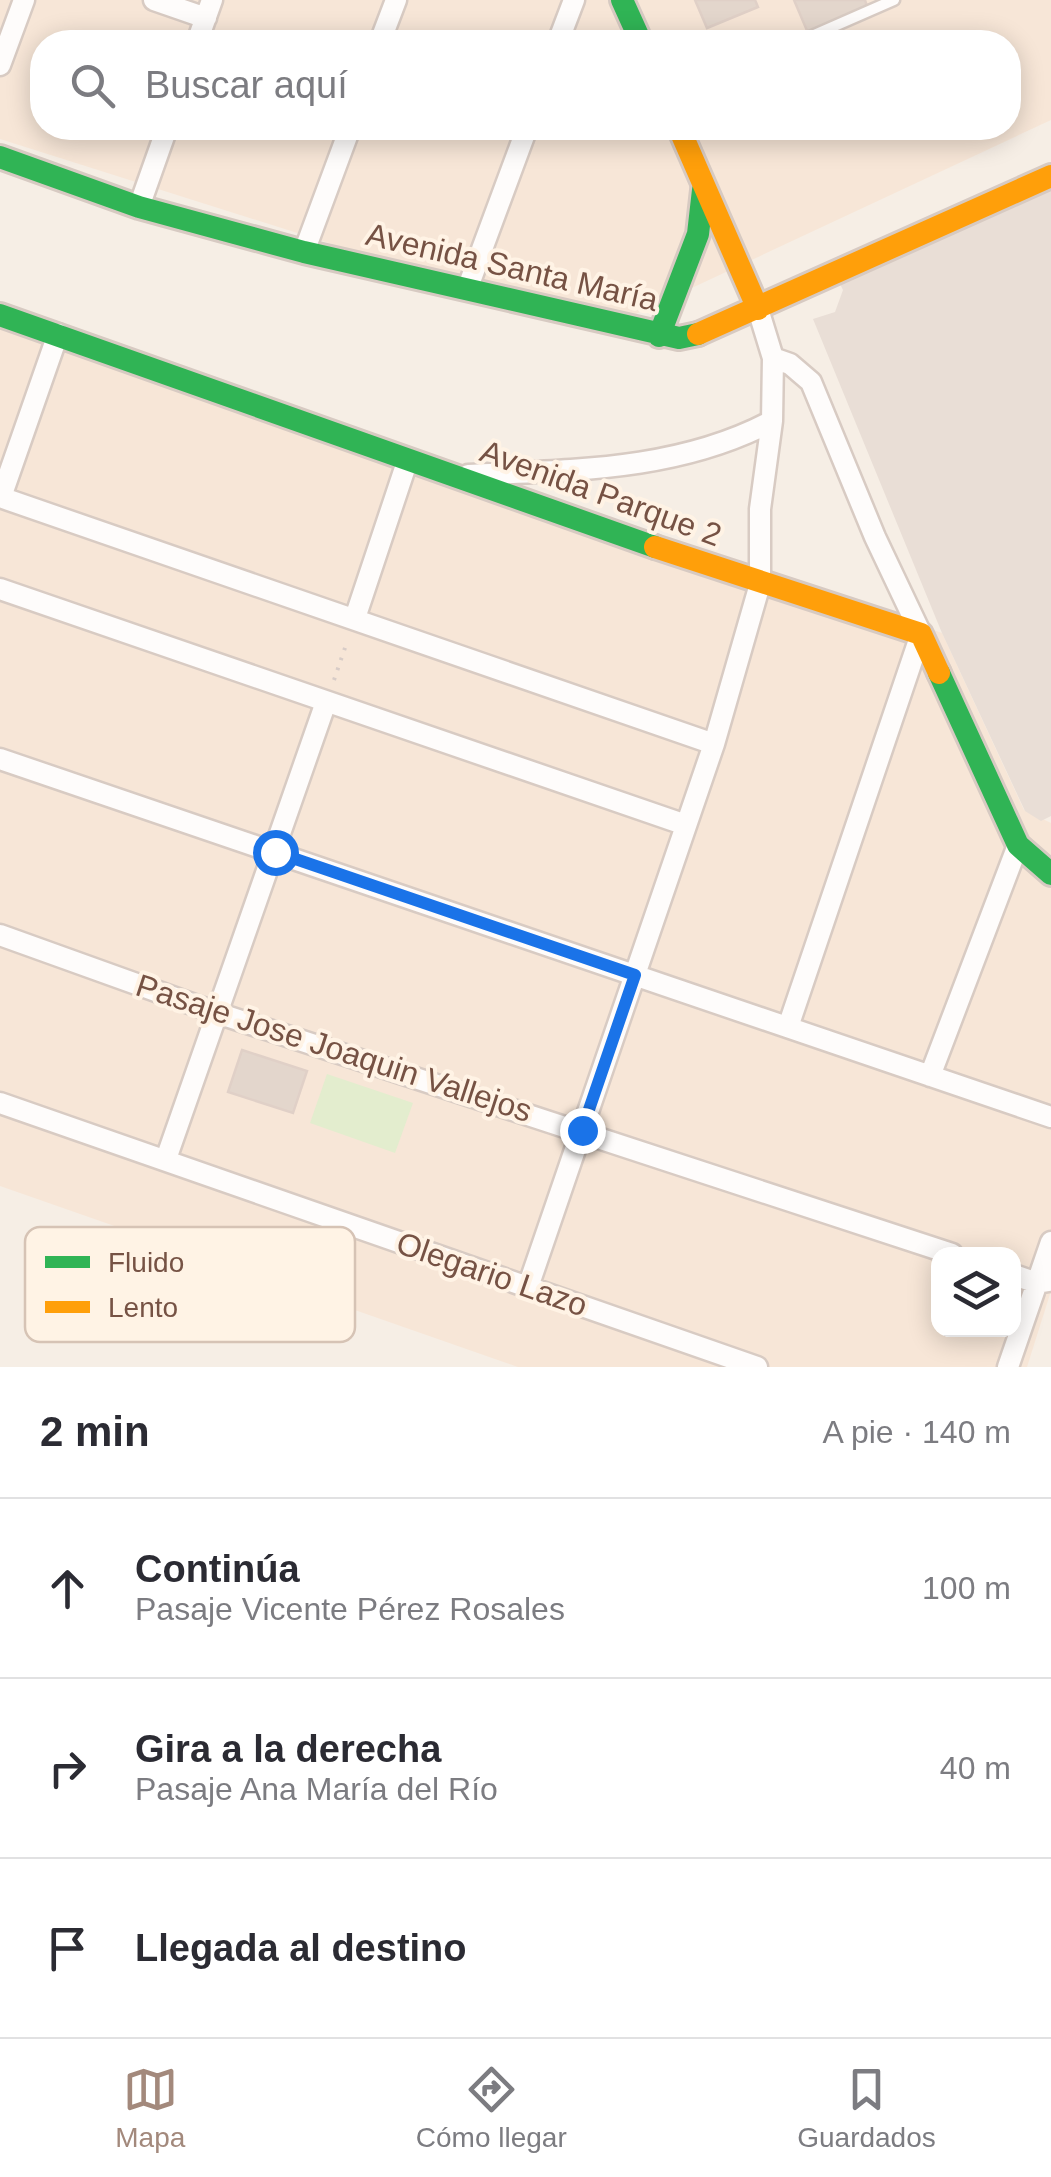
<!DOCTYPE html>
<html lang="es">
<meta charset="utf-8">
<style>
body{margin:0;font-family:Helvetica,sans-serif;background:#f2f2f3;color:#2b2b33}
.controls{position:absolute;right:30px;bottom:30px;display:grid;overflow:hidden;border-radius:20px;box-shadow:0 5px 25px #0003}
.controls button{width:90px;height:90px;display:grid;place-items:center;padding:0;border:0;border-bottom:2px solid #e1e1e2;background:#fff;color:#2b2b33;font:50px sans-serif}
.stop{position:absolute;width:30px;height:30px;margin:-22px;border:8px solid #1a73e8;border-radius:50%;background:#fff}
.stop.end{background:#1a73e8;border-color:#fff;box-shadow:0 2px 10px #0008}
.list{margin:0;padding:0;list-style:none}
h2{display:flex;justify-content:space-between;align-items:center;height:130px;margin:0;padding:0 40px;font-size:42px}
h2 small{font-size:32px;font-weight:400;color:#7c7c81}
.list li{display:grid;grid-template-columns:65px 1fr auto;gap:30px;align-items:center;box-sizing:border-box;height:180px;padding:0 40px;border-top:2px solid #e1e1e2}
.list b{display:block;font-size:38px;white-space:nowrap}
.list p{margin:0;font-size:32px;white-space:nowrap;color:#7c7c81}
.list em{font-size:32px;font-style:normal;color:#7c7c81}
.icon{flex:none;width:55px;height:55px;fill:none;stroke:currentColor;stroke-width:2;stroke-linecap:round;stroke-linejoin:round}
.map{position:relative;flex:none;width:1051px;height:1367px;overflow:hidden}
.search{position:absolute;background:#fff;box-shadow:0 5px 25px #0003;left:30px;right:30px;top:30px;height:110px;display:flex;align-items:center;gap:25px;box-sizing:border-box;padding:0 35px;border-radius:40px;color:#7c7c81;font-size:38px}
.sheet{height:670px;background:#fff}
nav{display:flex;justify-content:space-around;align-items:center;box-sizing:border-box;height:140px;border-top:2px solid #e1e1e2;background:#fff;font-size:28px;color:#7c7c81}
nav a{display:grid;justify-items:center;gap:5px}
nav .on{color:#a3897c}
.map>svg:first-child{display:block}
.residential{fill:#f7e6d7;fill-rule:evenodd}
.industrial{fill:#e9ded6}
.green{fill:#e3edce}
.building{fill:#e3d6cc;stroke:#e0d0c7;stroke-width:2.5}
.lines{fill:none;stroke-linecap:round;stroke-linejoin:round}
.lane-casing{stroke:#d8cbc3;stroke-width:15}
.street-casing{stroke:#d8cbc3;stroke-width:25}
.fast-casing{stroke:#d7cac2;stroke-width:28}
.slow-casing{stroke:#d7cac2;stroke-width:28}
.path{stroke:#d8ccc7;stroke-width:4;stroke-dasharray:2.5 8;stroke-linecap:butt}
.lane{stroke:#fefcfb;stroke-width:10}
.street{stroke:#fefcfb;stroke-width:20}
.fast{stroke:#30b455;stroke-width:22}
.slow{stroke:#ff9f0a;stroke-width:22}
.route{stroke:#1a73e8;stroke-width:12}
.labels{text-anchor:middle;stroke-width:8;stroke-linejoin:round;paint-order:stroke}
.street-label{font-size:32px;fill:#765244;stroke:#fff3e5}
.key{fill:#fff3e5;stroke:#d6c3b5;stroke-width:2.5}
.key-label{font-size:28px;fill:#765244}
</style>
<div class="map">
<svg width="1051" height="1367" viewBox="0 0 1051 1367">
<rect width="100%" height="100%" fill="#f6eee5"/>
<path class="residential" d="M0 0H1051V120L621 321 528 306 0 139ZM42 42H1008V128H42Z
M0 308 942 633 1024 810 1051 823V1291L1027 1367H518L0 1186ZM938 1254H1014V1330H938Z"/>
<path class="industrial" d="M1051 181V816L1041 821 1025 811 942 633 813 319 835 312 843 290 835 274Z"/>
<path class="green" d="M327 1074 413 1103 395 1153 310 1123Z"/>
<path class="building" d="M695 0H755L758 7 707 28Z
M794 0H865L868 9 808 33Z
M242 1050 307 1071 293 1113 228 1092Z"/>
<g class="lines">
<defs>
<path id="lane" d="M798 42 894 0
M892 42H910"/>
<path id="street" d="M154 0 206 18
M197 42 212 0
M380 42 396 0
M558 42 574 0
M0 65 24 0
M139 207 167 128
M304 252 350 128
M468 287 527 128
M773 358 790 364 811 382 875 537 921 634 788 1027
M468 475C572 470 678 471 772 421L773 358 758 309
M0 497 714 744
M1 497 58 334
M0 589 686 825
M355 618 408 459
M0 759 1051 1117
M0 935 217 1013 952 1254
M930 1076 1018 845
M0 1103 757 1367
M166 1159 326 702
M1014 1275 1037 1283 1049 1281
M528 1287 714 744 760 584V509L772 421
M1008 1367 1051 1242"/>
<path id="fast" d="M622 0 641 42
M0 157 139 207 304 252 679 338 698 334
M0 315 655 547
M659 336 698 234 703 190
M939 673 1018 845 1051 874"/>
<path id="slow" d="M679 128 758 309
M698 334 1051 176
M655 547 921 634 939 673"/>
</defs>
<use href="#lane" class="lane-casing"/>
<use href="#street" class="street-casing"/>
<use href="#fast" class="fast-casing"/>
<use href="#slow" class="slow-casing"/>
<path class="path" d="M334 680 347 642"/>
<use href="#lane" class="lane"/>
<use href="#street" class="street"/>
<use href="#fast" class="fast"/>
<use href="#slow" class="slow"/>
</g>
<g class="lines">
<path class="route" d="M275 852 635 975 582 1130"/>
</g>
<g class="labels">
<g class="street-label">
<text transform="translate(512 267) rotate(13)" y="11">Avenida Santa María</text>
<text transform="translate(601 493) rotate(20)" y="11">Avenida Parque 2</text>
<text transform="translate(334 1048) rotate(18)" y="11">Pasaje Jose Joaquin Vallejos</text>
<text transform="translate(492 1274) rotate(19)" y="11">Olegario Lazo</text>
</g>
</g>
<rect x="25" y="1227" width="330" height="115" rx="15" class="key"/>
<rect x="45" y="1256" width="45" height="12" fill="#30b455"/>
<rect x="45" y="1301" width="45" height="12" fill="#ff9f0a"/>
<g class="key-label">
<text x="108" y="1272">Fluido</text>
<text x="108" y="1317">Lento</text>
</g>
</svg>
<div class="controls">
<button><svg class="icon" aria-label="layers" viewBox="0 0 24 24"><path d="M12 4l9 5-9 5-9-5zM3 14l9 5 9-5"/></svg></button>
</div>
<div class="stop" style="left:275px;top:852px"></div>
<div class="stop end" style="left:582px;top:1130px"></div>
<div class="search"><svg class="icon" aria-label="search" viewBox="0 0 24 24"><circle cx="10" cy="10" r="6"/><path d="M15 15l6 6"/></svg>Buscar aquí</div>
</div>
<section class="sheet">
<h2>2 min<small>A pie · 140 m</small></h2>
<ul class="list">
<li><svg class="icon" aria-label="ahead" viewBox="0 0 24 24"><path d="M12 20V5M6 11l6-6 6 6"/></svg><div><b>Continúa</b><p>Pasaje Vicente Pérez Rosales</p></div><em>100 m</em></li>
<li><svg class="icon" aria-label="right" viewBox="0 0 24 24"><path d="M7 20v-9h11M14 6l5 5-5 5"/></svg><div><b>Gira a la derecha</b><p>Pasaje Ana María del Río</p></div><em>40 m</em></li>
<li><svg class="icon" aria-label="arrive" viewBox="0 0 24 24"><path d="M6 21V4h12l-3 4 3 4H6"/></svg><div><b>Llegada al destino</b></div></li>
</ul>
</section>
<nav>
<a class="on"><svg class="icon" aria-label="map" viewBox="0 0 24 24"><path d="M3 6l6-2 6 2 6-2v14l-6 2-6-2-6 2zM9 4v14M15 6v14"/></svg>Mapa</a>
<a><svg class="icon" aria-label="directions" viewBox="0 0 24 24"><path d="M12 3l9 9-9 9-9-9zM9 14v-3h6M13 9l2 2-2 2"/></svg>Cómo llegar</a>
<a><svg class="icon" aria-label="saved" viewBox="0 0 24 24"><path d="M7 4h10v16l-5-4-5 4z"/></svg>Guardados</a>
</nav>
